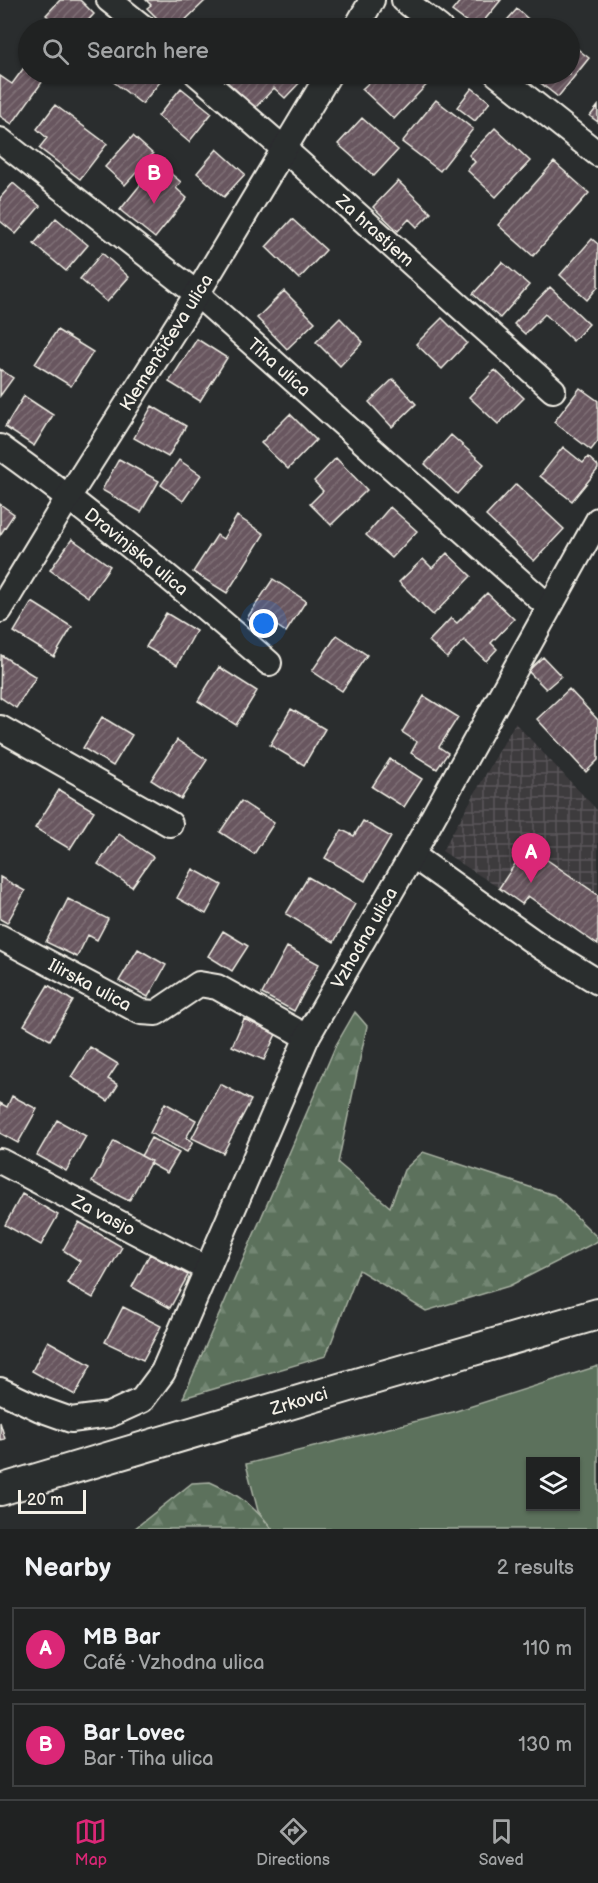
<!DOCTYPE html>
<meta charset="utf-8">
<style>
body{margin:0;font-family:"Balsamiq Sans",sans-serif;background:#2d2f2f;color:#f1f3f6}
.controls{position:absolute;right:18px;bottom:18px;display:grid;overflow:hidden;border-radius:0px;box-shadow:0 2px 4px #0004}
.controls button{width:54px;height:54px;display:grid;place-items:center;padding:0;border:0;border-bottom:2px solid #3d3f40;background:#202222;color:#f1f3f6;font:30px sans-serif}
.scale{position:absolute;left:18px;bottom:15px;width:68px;box-sizing:border-box;padding-left:6px;border:3px solid #f4f1e8;border-top:0;font-size:16px;line-height:21px;white-space:nowrap;color:#f4f1e8;-webkit-text-stroke:4px #2a2d2e;paint-order:stroke}
.you{position:absolute;left:264px;top:624px;width:21px;height:21px;margin:-15px;border:4px solid #fff;border-radius:50%;background:#1a73e8;box-shadow:0 0 0 9px #1a73e833}
.badge{display:grid;place-items:center;width:39px;height:39px;border-radius:50%;background:#db2777;color:#fff;font-size:20px;font-weight:700}
.pin{position:absolute;translate:-50% -50px;filter:drop-shadow(0 2px 3px #0008)}
.pin::after{content:'';position:absolute;top:32px;width:21px;height:18px;background:inherit;clip-path:polygon(0 0,100% 0,50% 100%)}
.list{margin:0;padding:0;list-style:none}
h2{display:flex;justify-content:space-between;align-items:center;height:78px;margin:0;padding:0 24px;font-size:26px}
h2 small{font-size:20px;font-weight:400;color:#a2a4a5}
.list li{display:grid;grid-template-columns:39px 1fr auto;gap:18px;align-items:center;box-sizing:border-box;height:84px;margin:0 12px 12px;padding:0 12px;border:2px solid #3d3f40;border-radius:0px}
.list b{display:block;font-size:22px;white-space:nowrap}
.list p{margin:0;font-size:20px;white-space:nowrap;color:#a2a4a5}
.list em{font-size:20px;font-style:normal;color:#a2a4a5}
.icon{flex:none;width:33px;height:33px;fill:none;stroke:currentColor;stroke-width:2;stroke-linecap:round;stroke-linejoin:round}
.map{position:relative;flex:none;width:598px;height:1529px;overflow:hidden}
.search{position:absolute;background:#202222;box-shadow:0 2px 4px #0004;left:18px;right:18px;top:18px;height:66px;display:flex;align-items:center;gap:15px;box-sizing:border-box;padding:0 21px;border-radius:33px;color:#a2a4a5;font-size:22px}
.sheet{height:270px;background:#202222}
nav{display:flex;justify-content:space-around;align-items:center;box-sizing:border-box;height:84px;border-top:2px solid #3d3f40;background:#202222;font-size:16px;color:#a2a4a5}
nav a{display:grid;justify-items:center;gap:3px}
nav .on{color:#db2777}
.map>svg:first-child{display:block}
.industrial{fill:url(#industrial-grid)}
.green{fill:#5b715c;stroke:#a8b1a2;stroke-width:1.5;fill-rule:evenodd}
.forest{fill:url(#forest-firs);stroke:#a8b1a2;stroke-width:1.5}
.building{fill:url(#building-hatch);stroke:#f4f1e8;stroke-width:1.5}
.lines{fill:none;stroke-linecap:round;stroke-linejoin:round}
.minor-casing{stroke:#f4f1e8;stroke-width:28}
.tertiary-casing{stroke:#f4f1e8;stroke-width:34}
.minor{stroke:#2a2d2e;stroke-width:24}
.tertiary{stroke:#2a2d2e;stroke-width:30}
.labels{text-anchor:middle;stroke-width:4.5;stroke-linejoin:round;paint-order:stroke}
.street-label{font-size:18px;fill:#f4f1e8;stroke:#2a2d2e}
</style>
<div class="map">
<svg width="598" height="1529" viewBox="0 0 598 1529">
<defs>
<pattern id="industrial-grid" width="8" height="8" patternUnits="userSpaceOnUse" patternTransform="scale(1.5)"><rect width="8" height="8" fill="#3d3a3d"/><path d="M0 4h8M4 0v8" fill="none" stroke="#5a5759"/></pattern>
<pattern id="forest-firs" width="22" height="20" patternUnits="userSpaceOnUse" patternTransform="scale(1.5)"><rect width="22" height="20" fill="#5b715c"/><path d="M5 1l3.5 6h-7zM16 11l3.5 6h-7z" fill="#738673"/></pattern>
<pattern id="building-hatch" width="6" height="6" patternUnits="userSpaceOnUse" patternTransform="scale(1.5)"><rect width="6" height="6" fill="#68575f"/><path d="M-1 1l2-2M0 6l6-6M5 7l2-2" fill="none" stroke="#7e7076"/></pattern>
</defs>
<rect width="100%" height="100%" fill="#2a2d2e"/>
<filter id="ink" filterUnits="userSpaceOnUse"><feTurbulence type="fractalNoise" baseFrequency=".0167" numOctaves="2"/><feDisplacementMap in="SourceGraphic" scale="12" xChannelSelector="R" yChannelSelector="G"/><feConvolveMatrix kernelMatrix="1 2 1 2 8 2 1 2 1" color-interpolation-filters="sRGB"/></filter>
<g filter="url(#ink)">
<path class="industrial" d="M515 723 598 811V895L527 847 499 888 442 851Z"/>
<path class="green" d="M598 1366V1529H272L258 1511 246 1464 453 1412ZM530 1462H576V1506H530Z"/>
<path class="forest" d="M355 1012 367 1026 338 1163 390 1207 404 1170 423 1152 554 1195 598 1238V1241L509 1286 426 1311 359 1270 326 1356 183 1398 336 1045Z
M210 1482C239 1495 252 1504 272 1529H134L192 1483Z"/>
<path class="building" d="M60 0H80L94 14 81 28H60L46 15Z
M146 0H206L177 28H167L147 8 151 5Z
M461 0H501L478 28H475L452 11Z
M517 9 538 28H500Z
M570 43 589 58 558 97 533 77 536 74H570Z
M26 65 28 67V74H38L45 78 12 124 0 116V76L12 84Z
M116 74H162L165 76 142 104 111 80Z
M219 74H297L303 79 285 98 274 88 255 108Z
M378 74H437L394 119 362 89Z
M181 88 212 113 189 142 158 116Z
M472 88 490 102 475 121 457 107Z
M436 100 473 129 440 171 402 142Z
M55 105 107 144 80 179 39 148 47 138 37 129Z
M598 106V122L590 116Z
M362 118 398 150 374 176 338 144Z
M495 128 530 161 496 197 467 170 475 162 469 155Z
M133 136 153 154 125 185 105 167Z
M217 149 245 174 224 197 197 173Z
M554 162 589 193 533 256 498 225Z
M158 163 181 182 176 188 187 198 155 238 120 210Z
M398 181 431 213 417 227 409 219 398 231 373 207Z
M13 183 40 206 16 234 0 221V198Z
M56 218 88 245 66 271 34 244Z
M292 219 326 250 299 279 266 247Z
M592 239 598 244V287L587 300 560 275Z
M102 253 129 277 107 302 80 279Z
M502 262 529 285 500 318 473 294Z
M550 287 589 324 573 341 545 314 525 334 514 324Z
M284 291 315 322 287 349 257 318Z
M340 318 363 342 340 366 316 342Z
M442 318 467 343 442 369 416 344Z
M57 330 93 352 71 386 35 364Z
M197 339 227 358 200 401 169 382Z
M0 369 13 378 0 396Z
M495 370 524 398 498 424 469 397Z
M393 379 416 404 392 427 369 402Z
M580 388 598 401V441L591 450 554 422Z
M24 396 53 415 34 446 5 427Z
M152 406 186 426 168 457 134 438Z
M290 414 316 440 288 469 261 443Z
M451 435 484 464 457 494 425 464Z
M563 447 583 463 588 457 598 466V469L572 501 540 476Z
M336 458 367 490 331 525 310 504 323 491 314 481Z
M119 459 159 481 141 512 102 490Z
M179 460 201 475 183 501 161 485Z
M516 484 564 529 534 561 486 516Z
M0 504 14 514 0 535Z
M390 507 417 531 392 558 366 535Z
M237 516 264 534 227 593 193 572 217 535 223 539Z
M72 539 110 566 88 597 50 570Z
M447 553 471 576 433 615 399 582 423 559 432 568Z
M273 579 306 601 286 632 262 616 257 625 247 618Z
M487 593 514 619 491 643 497 649 486 661 464 640 447 658 429 641 451 618 457 623Z
M32 602 72 627 54 657 14 632Z
M166 613 196 631 177 665 146 647Z
M337 635 367 655 342 691 312 671Z
M1 655 36 677 16 708 0 697Z
M543 657 561 676 546 689 528 671Z
M219 667 257 691 236 725 198 701Z
M569 689 598 720V760L586 772 537 719Z
M424 696 458 717 439 747 448 753 437 769 411 753 417 742 402 732Z
M291 709 325 729 304 765 270 745Z
M102 717 132 735 113 766 83 748Z
M177 740 207 760 181 799 151 780Z
M390 759 422 779 404 807 372 787Z
M59 790 94 811 70 849 35 828Z
M241 801 274 823 254 854 220 832Z
M363 821 391 837 365 881 325 858 342 830 354 836Z
M119 834 153 857 132 887 98 864Z
M527 846 598 895V945L528 896 522 904 499 888Z
M193 869 222 885 206 914 177 898Z
M0 877 25 891 7 923 0 919Z
M308 877 355 904 334 942 286 914Z
M68 899 108 919 97 940 88 935 77 957 46 942Z
M223 931 248 946 232 971 208 956Z
M287 947 319 964 294 1011 262 994Z
M138 949 166 965 148 997 119 981Z
M48 985 73 1001 50 1040 24 1025Z
M244 1019 276 1034 264 1060 232 1046Z
M90 1047 118 1064 108 1079 118 1085 108 1101 71 1077Z
M220 1084 251 1100 223 1153 192 1138Z
M12 1096 37 1109 18 1143 0 1133V1103L7 1107Z
M165 1103 196 1120 186 1138 193 1142 187 1152 150 1133Z
M57 1120 86 1136 66 1171 37 1155Z
M151 1138 179 1153 167 1173 149 1163 151 1161 141 1156Z
M114 1141 151 1161 129 1201 92 1182Z
M22 1194 58 1215 41 1245 5 1225Z
M79 1222 122 1247 93 1298 67 1283 80 1261 63 1250Z
M150 1254 188 1275 170 1308 132 1287Z
M123 1307 161 1326 143 1360 105 1342Z
M48 1341 91 1365 75 1395 32 1371Z
M0 1422 5 1439 0 1440Z"/>
<g class="lines">
<defs>
<g id="minor">
<path d="M109 0 144 28"/>
<path d="M404 0 440 28"/>
<path d="M356 28 372 0"/>
<path id="s1" d="M197 74 284 149 553 390"/>
<path d="M497 74 598 154"/>
<path id="s2" d="M0 140 197 294 549 607"/>
<path id="s3" d="M0 447C94 514 182 587 269 663"/>
<path id="s4" d="M0 610 69 496 197 294 329 74"/>
<path d="M0 728 170 824"/>
<path d="M412 855 541 947 598 982"/>
<path id="s5" d="M0 937 141 1012 156 1013 199 984 217 987 307 1037"/>
<path id="s6" d="M0 1161 207 1269"/>
<path id="s7" d="M0 1390 40 1409 71 1420 109 1415 142 1400 163 1372 307 1037 412 855 598 520"/>
</g>
<g id="tertiary">
<path id="s8" d="M0 1490 383 1376 598 1314"/>
</g>
</defs>
<use href="#minor" class="minor-casing"/>
<use href="#tertiary" class="tertiary-casing"/>
<use href="#minor" class="minor"/>
<use href="#tertiary" class="tertiary"/>
</g>
</g>
<g class="labels">
<g class="street-label">
<text dy="6" stroke="none"><textPath href="#s1" startOffset="237">Za hrastjem</textPath></text>
<text dy="6" stroke="none"><textPath href="#s4" startOffset="315">Klemenčičeva ulica</textPath></text>
<text dy="6" stroke="none"><textPath href="#s2" startOffset="360">Tiha ulica</textPath></text>
<text dy="6" stroke="none"><textPath href="#s3" startOffset="172">Dravinjska ulica</textPath></text>
<text dy="6" stroke="none"><textPath href="#s7" startOffset="666">Vzhodna ulica</textPath></text>
<text dy="6" stroke="none"><textPath href="#s5" startOffset="102">Ilirska ulica</textPath></text>
<text dy="6" stroke="none"><textPath href="#s6" startOffset="117">Za vasjo</textPath></text>
<text dy="6" stroke="none"><textPath href="#s8" startOffset="312">Zrkovci</textPath></text>
</g>
</g>
</svg>
<div class="controls">
<button><svg class="icon" aria-label="layers" viewBox="0 0 24 24"><path d="M12 4l9 5-9 5-9-5zM3 14l9 5 9-5"/></svg></button>
</div>
<div class="scale">20 m</div>
<div class="you"></div>
<div class="pin badge" style="left:531px;top:883px">A</div>
<div class="pin badge" style="left:154px;top:204px">B</div>
<div class="search"><svg class="icon" aria-label="search" viewBox="0 0 24 24"><circle cx="10" cy="10" r="6"/><path d="M15 15l6 6"/></svg>Search here</div>
</div>
<section class="sheet">
<h2>Nearby<small>2 results</small></h2>
<ul class="list">
<li><span class="badge">A</span><div><b>MB Bar</b><p>Café · Vzhodna ulica</p></div><em>110 m</em></li>
<li><span class="badge">B</span><div><b>Bar Lovec</b><p>Bar · Tiha ulica</p></div><em>130 m</em></li>
</ul>
</section>
<nav>
<a class="on"><svg class="icon" aria-label="map" viewBox="0 0 24 24"><path d="M3 6l6-2 6 2 6-2v14l-6 2-6-2-6 2zM9 4v14M15 6v14"/></svg>Map</a>
<a><svg class="icon" aria-label="directions" viewBox="0 0 24 24"><path d="M12 3l9 9-9 9-9-9zM9 14v-3h6M13 9l2 2-2 2"/></svg>Directions</a>
<a><svg class="icon" aria-label="saved" viewBox="0 0 24 24"><path d="M7 4h10v16l-5-4-5 4z"/></svg>Saved</a>
</nav>
